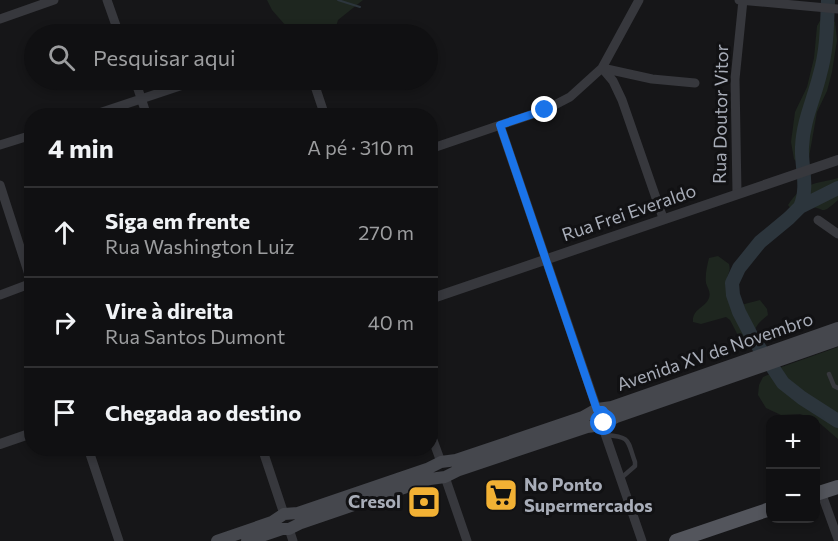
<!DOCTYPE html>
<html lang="pt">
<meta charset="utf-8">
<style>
body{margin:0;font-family:Commissioner,sans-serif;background:#19191b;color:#f1f3f6}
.controls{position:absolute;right:18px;bottom:18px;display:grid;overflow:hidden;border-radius:12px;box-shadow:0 3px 9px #0003}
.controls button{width:54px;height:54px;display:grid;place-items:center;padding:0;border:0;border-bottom:2px solid #303032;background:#101012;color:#f1f3f6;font:30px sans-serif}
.stop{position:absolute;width:18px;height:18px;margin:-14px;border:4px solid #1a73e8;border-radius:50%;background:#fff}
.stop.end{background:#1a73e8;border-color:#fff;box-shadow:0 2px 6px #0008}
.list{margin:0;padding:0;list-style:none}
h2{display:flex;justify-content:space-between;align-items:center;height:78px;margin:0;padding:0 24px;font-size:26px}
h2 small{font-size:20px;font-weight:400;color:#9c9d9f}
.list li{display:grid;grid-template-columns:39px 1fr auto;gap:18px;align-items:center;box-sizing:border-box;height:90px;padding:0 24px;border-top:2px solid #303032}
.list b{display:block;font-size:22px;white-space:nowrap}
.list p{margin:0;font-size:20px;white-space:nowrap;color:#9c9d9f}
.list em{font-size:20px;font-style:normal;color:#9c9d9f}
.icon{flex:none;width:33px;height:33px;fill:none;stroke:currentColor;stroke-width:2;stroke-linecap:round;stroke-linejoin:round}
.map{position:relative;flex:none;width:838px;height:541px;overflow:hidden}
.search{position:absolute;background:#101012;box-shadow:0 3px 9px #0003;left:24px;top:24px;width:414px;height:66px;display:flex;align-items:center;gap:15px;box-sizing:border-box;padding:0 21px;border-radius:33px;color:#9c9d9f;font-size:22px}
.panel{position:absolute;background:#101012;box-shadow:0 3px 9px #0003;left:24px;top:108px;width:414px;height:348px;border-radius:24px}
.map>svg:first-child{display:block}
.green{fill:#1e261f}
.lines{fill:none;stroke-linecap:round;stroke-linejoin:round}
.stream{stroke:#2c353c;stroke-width:2}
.river{stroke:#2c353c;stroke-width:14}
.service{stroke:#37383d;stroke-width:4.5}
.minor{stroke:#37383d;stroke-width:9}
.tertiary{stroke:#37383d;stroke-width:10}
.secondary{stroke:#45474d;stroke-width:12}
.primary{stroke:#53555c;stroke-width:14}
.route{stroke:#1a73e8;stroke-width:8}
.labels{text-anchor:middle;stroke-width:6;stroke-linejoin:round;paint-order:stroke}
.street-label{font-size:18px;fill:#a8adb8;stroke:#111113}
.poi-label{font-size:18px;font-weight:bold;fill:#a8adb8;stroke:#111113;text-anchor:start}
</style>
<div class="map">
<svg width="838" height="541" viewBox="0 0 838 541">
<rect width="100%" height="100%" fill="#161618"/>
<path class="green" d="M267 0H363L338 20 334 34H293L272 10Z
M830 18 835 22 837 40 832 72 827 91 817 112 809 157 804 162 798 163 794 159 791 142 795 112 807 87 814 58 817 26 821 19Z
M838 178V200C818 218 827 206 806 207 801 207 796 209 791 209L788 205C804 181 813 185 838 178Z
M718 256 729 264C731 272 728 272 727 279 724 289 728 296 732 304L741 305 760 300 767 309 768 315C750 329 757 331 750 350L745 349 730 320 726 317 701 324 693 322C692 309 705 308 709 298 711 292 708 289 706 283 705 275 707 266 709 258Z
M838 347V439L816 420 800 414 781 415 766 408 758 395 759 385 763 377 777 371 776 369Z"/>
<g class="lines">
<path class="stream" d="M338 0 360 7"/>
<path class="river" d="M838 188 800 207 789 218 760 242 739 268 732 283 733 295 739 312 752 337 783 383 802 398 838 421
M800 207C809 187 801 167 802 147 803 121 814 99 820 74 827 50 827 25 828 0"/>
<path class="service" d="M829 374 834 386 838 388
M606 435C631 437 627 440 635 462V466L620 479"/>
<path class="minor" d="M107 0 119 34
M739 0 838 9
M0 19 54 0
M602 68 613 81 622 100 663 218
M602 68 652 79 695 83
M135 80 147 116
M313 80 325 116
M90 116 198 80
M500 125 597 409
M0 145 32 135
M430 149 545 110 570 97 602 68 639 0
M0 185 32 284
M737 193 735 79 743 0
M818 220 838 234
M0 295 32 283
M602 425 642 541
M430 432 441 462
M88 448 119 541
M262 448 284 514
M445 477 467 541
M821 492 838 539
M289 529 293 541"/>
<path class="tertiary" d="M430 299 838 160
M0 444 32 433"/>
<path class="secondary" d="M217 541 272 522 284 514 298 513 427 469 441 462 456 460 583 417 597 409 612 407 838 328
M247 541 282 529H289L301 523 430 479 445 477 459 470 587 427 602 425 616 417 838 340"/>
<path class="primary" d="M816 494 838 487
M676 541 770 509"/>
</g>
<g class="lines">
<path class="route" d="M545 110 500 125 597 410H603L607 415 604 423"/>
</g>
<defs>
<symbol id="supermarket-square" viewBox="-11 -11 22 22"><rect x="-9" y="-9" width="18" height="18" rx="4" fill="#f2b134" stroke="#111113"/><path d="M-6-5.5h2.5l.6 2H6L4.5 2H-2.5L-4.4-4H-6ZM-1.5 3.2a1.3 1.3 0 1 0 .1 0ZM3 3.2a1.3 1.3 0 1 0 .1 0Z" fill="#111"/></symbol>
<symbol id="bank-square" viewBox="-11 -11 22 22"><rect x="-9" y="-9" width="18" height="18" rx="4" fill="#f2b134" stroke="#111113"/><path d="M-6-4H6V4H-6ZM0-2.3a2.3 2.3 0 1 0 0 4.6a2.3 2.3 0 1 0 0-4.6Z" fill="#111"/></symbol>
</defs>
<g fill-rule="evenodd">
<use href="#supermarket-square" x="482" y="476" width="38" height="38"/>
<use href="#bank-square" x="405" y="483" width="38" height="38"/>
</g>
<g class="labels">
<g class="street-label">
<text transform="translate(721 114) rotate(-89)" y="6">Rua Doutor Vitor</text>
<text transform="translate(629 213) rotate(-19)" y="6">Rua Frei Everaldo</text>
<text transform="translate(715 352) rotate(-19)" y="6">Avenida XV de Novembro</text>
</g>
<g class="poi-label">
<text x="524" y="491">No Ponto<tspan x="524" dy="21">Supermercados</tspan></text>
<text x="401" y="508" text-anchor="end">Cresol</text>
</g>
</g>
</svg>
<div class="controls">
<button>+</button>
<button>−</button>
</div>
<div class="stop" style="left:604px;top:423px"></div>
<div class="stop end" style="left:545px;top:110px"></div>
<div class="search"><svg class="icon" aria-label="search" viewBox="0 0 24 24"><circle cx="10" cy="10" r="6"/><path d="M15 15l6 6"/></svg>Pesquisar aqui</div>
<section class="panel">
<h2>4 min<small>A pé · 310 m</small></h2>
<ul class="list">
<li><svg class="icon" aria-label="ahead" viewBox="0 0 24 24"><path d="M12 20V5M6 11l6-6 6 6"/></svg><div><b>Siga em frente</b><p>Rua Washington Luiz</p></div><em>270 m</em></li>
<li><svg class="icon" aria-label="right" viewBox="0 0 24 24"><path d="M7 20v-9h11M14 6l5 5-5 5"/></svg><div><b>Vire à direita</b><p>Rua Santos Dumont</p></div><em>40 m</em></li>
<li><svg class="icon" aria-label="arrive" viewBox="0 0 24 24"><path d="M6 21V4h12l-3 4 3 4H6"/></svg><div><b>Chegada ao destino</b></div></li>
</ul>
</section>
</div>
